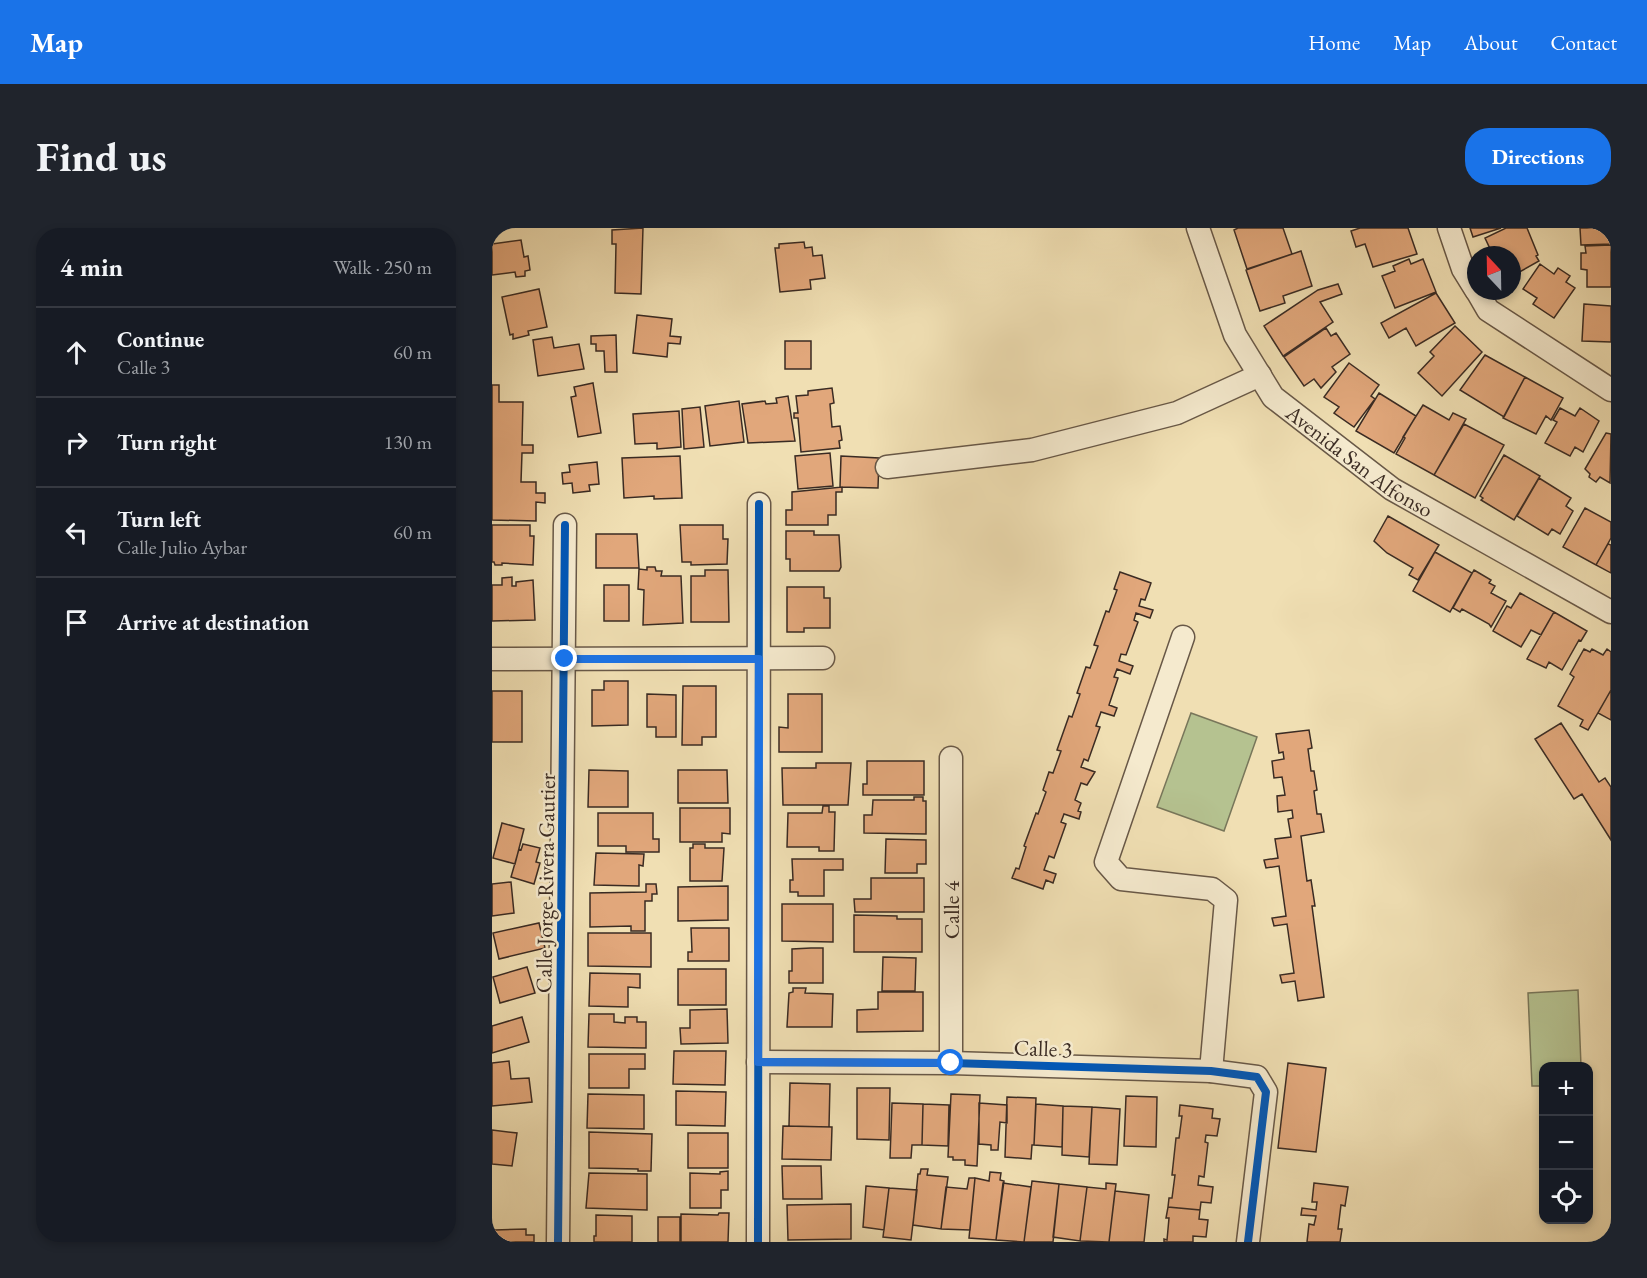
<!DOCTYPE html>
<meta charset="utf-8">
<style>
body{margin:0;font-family:"EB Garamond",serif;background:#20242c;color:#f1f3f6}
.controls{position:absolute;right:18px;bottom:18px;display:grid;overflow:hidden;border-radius:12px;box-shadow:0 3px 9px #0003}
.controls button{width:54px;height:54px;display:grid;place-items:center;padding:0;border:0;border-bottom:2px solid #363941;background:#171b24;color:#f1f3f6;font:30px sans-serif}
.compass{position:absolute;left:975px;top:18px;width:54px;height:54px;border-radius:50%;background:#171b24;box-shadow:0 3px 9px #0003;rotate:338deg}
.stop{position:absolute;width:18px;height:18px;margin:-14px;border:4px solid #1a73e8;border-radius:50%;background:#fff}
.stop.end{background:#1a73e8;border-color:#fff;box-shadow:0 2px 6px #0008}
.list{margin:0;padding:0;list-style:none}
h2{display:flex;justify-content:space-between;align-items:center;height:78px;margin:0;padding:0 24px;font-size:26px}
h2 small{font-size:20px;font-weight:400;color:#9ea1a6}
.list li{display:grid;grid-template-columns:39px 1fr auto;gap:18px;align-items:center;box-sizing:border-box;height:90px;padding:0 24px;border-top:2px solid #363941}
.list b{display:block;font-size:22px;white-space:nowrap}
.list p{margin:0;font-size:20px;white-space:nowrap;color:#9ea1a6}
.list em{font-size:20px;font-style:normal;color:#9ea1a6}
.icon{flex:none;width:33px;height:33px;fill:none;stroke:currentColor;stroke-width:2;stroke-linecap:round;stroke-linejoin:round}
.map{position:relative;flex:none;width:1119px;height:1014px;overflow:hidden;border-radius:24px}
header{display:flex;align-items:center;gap:36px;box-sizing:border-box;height:84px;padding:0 30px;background:#1a73e8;color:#fff}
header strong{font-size:28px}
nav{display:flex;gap:33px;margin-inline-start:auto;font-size:21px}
.intro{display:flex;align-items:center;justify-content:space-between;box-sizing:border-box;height:144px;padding:0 36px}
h1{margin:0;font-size:42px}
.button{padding:15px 27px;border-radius:24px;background:#1a73e8;color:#fff;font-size:21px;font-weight:700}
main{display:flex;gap:36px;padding:0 36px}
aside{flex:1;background:#171b24;border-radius:24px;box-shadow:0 3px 9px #0003}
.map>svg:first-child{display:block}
.grass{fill:#b5c290;stroke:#78765a;stroke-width:1.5}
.building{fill:#e1a77b;stroke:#3a2b23;stroke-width:1.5}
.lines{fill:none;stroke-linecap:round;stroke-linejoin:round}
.minor-casing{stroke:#685847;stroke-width:25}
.minor{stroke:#f5eace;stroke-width:22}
.cycleway-casing{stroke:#f5eace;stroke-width:11}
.cycleway{stroke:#0057b8;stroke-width:8}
.route{stroke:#1a73e8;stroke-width:8}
.labels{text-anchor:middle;stroke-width:5;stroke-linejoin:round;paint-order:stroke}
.street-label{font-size:22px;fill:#3a2b23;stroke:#f5eace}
</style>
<header>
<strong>Map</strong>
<nav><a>Home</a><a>Map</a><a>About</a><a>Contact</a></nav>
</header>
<div class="intro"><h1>Find us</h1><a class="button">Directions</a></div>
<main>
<aside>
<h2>4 min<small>Walk · 250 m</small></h2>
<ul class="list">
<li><svg class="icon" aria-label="ahead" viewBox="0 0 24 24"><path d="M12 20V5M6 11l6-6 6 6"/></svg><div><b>Continue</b><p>Calle 3</p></div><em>60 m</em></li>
<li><svg class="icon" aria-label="right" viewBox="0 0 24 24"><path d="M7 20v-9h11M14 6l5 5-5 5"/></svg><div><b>Turn right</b></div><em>130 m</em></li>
<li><svg class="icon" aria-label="left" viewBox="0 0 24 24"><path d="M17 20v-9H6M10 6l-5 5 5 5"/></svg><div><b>Turn left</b><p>Calle Julio Aybar</p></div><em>60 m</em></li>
<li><svg class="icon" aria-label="arrive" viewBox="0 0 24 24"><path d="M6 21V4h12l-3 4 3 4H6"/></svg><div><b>Arrive at destination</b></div></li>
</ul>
</aside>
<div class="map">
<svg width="1119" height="1014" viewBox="0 0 1119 1014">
<rect width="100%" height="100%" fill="#f0dfb3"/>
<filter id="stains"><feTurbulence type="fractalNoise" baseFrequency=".00333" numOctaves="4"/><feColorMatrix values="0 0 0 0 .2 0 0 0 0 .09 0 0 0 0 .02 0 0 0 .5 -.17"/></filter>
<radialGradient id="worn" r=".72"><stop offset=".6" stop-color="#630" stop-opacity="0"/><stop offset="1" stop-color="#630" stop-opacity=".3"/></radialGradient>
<path class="grass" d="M699 485 765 509 732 603 665 579Z
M1086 762 1089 838H1052L1051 858H1040L1036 765Z"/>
<path class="building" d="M151 0 149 66 123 65 124 16H120V2Z
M746 0H791L800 26 755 41 742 2Z
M868 0H916L925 26 881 39 873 16 864 19 859 3Z
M978 0H1009L981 9Z
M1014 0H1035L1046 27 1044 28 1047 33 1022 47 1020 27H1001L993 10Z
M1088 0H1119V16L1089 17Z
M29 12 32 29 36 28 38 42 33 43V48L24 49 23 44 0 47V16Z
M312 14 313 20 320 19 321 28 330 27 333 50 318 52 319 61 288 64 283 20H287V16Z
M1119 17V59H1095V42L1089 41V25H1094L1093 18Z
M809 23 820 58 791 68 793 75 768 83 754 42Z
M917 31 919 36 931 31 944 64 903 80 890 48 903 43 901 38Z
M1048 36 1062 46 1066 40 1078 48 1074 54 1083 60 1062 90 1041 76 1045 70 1031 61Z
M846 56 850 66 828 74 841 94 791 128 772 98 826 62Z
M47 61 55 99 36 103 37 107 21 111V106L18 107 10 69Z
M944 65 963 95 924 118 914 100 897 110 889 95Z
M1092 76 1119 78V114L1090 113Z
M145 87 180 91 178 108 189 109 188 116 176 115 175 129 141 125Z
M963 98 990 124 950 168 926 145 942 128 938 124Z
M834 100 839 108 844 105 858 126 840 139 844 144 829 160 822 151 812 158 792 129Z
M124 107 125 144H113L112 123H104V116H99V108Z
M60 109 62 120 87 116 92 141 46 148 41 112Z
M293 113H319V141H293Z
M993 127 1033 149 1012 189 968 162Z
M857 135 887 157 879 168 883 171 862 199 842 185 847 179 832 169Z
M1033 149 1071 170 1059 192 1054 188 1044 206 1011 190Z
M101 155 109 205 86 209 79 169 84 168 82 159Z
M0 157H7V174H31L30 217H41V225H30L29 254H44V265H53V275L44 274V293L0 292Z
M340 160 342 175 338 176 340 199 348 198 350 212 347 213 348 220 309 224 306 190H302V185H306L304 168 316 167V163Z
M887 165 924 188 902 225 864 203Z
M296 168 303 213 256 215 250 176 273 173 274 176 285 175 284 170Z
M247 173 252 214 218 218 213 178Z
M931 177 957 192 961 185 974 191 942 247 904 226 913 210 911 209Z
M208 179 212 219 192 221 190 181Z
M1068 180 1083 188 1088 180 1107 193 1091 224 1083 219 1078 228 1053 215 1065 194 1061 192Z
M187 183 189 219 165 221V215L143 216 141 186Z
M972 196 1012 217 983 270 942 247Z
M1114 205 1119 206 1118 255 1108 249 1104 254 1097 249 1098 246 1093 241Z
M338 225 341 258 306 261 303 228Z
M1012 227 1048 248 1022 292 989 272 991 270 988 268Z
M188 228 190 270 162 271V268L132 270 130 230Z
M349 228 387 230 386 260 348 259Z
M105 234 107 256 97 257 98 263 81 265 80 255 71 256 70 245 78 244 77 237Z
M1047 250 1079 270 1074 278 1081 283 1068 306 1060 301 1056 307 1025 288Z
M350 259V264H344V287H336V297H294V282H300V264Z
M1093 280 1119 294V310L1104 337 1071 319Z
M896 288 947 317 926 352 917 347 921 340 895 325 882 313Z
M0 297H38V308H42L41 337 10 335V337H3L2 334H0Z
M188 297H231V311H236L235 336 199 337V334H190Z
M294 303H322V307H347L349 339 347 343H298V331H294Z
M104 306H145L147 340H104Z
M1116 316 1119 317V345L1104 337Z
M943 324 980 345 958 384 921 363Z
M155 339H163L164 343H170L169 348H189L191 395 151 397 152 362 146 361 147 341 155 342Z
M213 342H236L237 394H199V348H213Z
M982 342 999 352 997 355 1003 358 999 365 1014 373 999 399 997 396 970 381 968 384 961 380Z
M628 344 659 355 653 372 649 371 647 378 661 382 658 390 644 385 642 392 646 394 634 427 629 426 627 433 641 438 638 446 625 441 622 449 626 450 617 477 625 480 622 488 609 484 604 498 608 499 596 533 592 531 589 539 603 544 595 557 589 555 583 572 589 575 586 583 589 584 587 591 572 586 569 594 574 596 562 630 557 628 552 642 564 646 561 655 554 652 551 661 520 650 524 640 527 641 534 619 532 618 544 585 546 586 554 564 551 562 557 544 561 545 569 523 565 522 577 488 580 489 588 466 585 465 594 439 598 440 606 418 602 417 614 383 617 384 625 362 622 361Z
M20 349V358H24V354L41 352 43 392 0 393V357H10V350Z
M112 357H137V393H112Z
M295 359H332V370H338V400H312V404H295Z
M1028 365 1062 384 1049 407 1039 402 1029 419 1001 403 1015 378 1019 380Z
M1062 384 1095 403 1089 413 1087 412 1070 442 1057 434 1054 440 1035 431Z
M1092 421 1098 424 1100 421 1111 427 1115 421 1119 424V462L1096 502 1088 498 1091 492 1066 478 1082 449 1078 446Z
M112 453H136V497L100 498V462H112Z
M191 458H224V509H210V517H190Z
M1119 462V492L1106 485Z
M0 463H30V514H0Z
M155 466 184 467V509H164V499H155Z
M296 466H330V524H287V499L296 500Z
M1069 495 1107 554 1113 550 1119 559V612L1090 566 1082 571 1043 511Z
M817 502 820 520 816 521 819 543H822L825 562 822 563 825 586H829L832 604 809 608 815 653 819 652 823 678H820L832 769 806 773 803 753 790 755 788 747 802 745 795 696 782 698 780 690 794 688 787 638 774 640 772 632 786 630 783 611 799 609 796 591 801 590 800 582 786 584 785 568 793 567 790 549 782 550 780 533 792 531 791 524 787 525 784 506Z
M375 533H432V567H371V556H375Z
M324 535H359L356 577H291L290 540H324Z
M97 542 136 543V579H96Z
M186 542H235L236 575H186Z
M422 569H431V573H434V606L372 605V587H380L381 572H422Z
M331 578H337V584H343L342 623H327V619H295L296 585H330Z
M188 580H238V606L230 605V614H188Z
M106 585H161V611H167V624H134V618H106Z
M10 595 32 601 23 636 1 630Z
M394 611 434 612V636H425V645H393Z
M31 616 48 620 44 634 48 635 42 656 19 649 27 621 29 622Z
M201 616H213V620H232L230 653H198V620H201Z
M104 625 152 626 151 638 147 637V658L102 657Z
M300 631H351V642H332V668H306V664H298V652H301Z
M379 650H432V684H363L362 671H379Z
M19 654 22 685 0 688V656Z
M154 656H164L165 666H160V673H153V703H139V698L98 699V665L154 664Z
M236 658V692L186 693V659Z
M290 676H341V714L290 713Z
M362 687 405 688V691H430V724H362Z
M47 695 53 720 7 731 1 705Z
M199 700H237V733H196V724H200Z
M96 705H159V739L96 738Z
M319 720H331V755H297V743H300V721Z
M391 729 424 730 423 763H390Z
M35 739 43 765 8 775 1 749Z
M186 741H234V777H186Z
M98 745 148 746V760L136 759V779L97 778Z
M301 760H314L313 765 341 766 340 799H295L297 765 301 764Z
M386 764H431V803L365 804V782L386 781Z
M235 781 236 815 189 816 188 800H198V782Z
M97 786H122V794L133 795V789H145V794H154V820L96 819Z
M30 789 37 814 0 825V798Z
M182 823H234L233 857 181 856Z
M97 826H153V841H137V860H97Z
M17 833 19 851 37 850 40 874 0 878V835Z
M796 835 834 840 824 924 786 920Z
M298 855 338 856 337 899 297 898Z
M365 860H398L397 912 365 911Z
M184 863 234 864 233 898 184 897Z
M96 866 152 867V901L95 900Z
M459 866 488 867 485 938 473 937V932H461V929H456Z
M634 868 665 869 664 919 632 918Z
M515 869 544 870 542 917H540L539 931 513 929Z
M400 875 431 876 430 917H420L419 930H398Z
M487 875 515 877V895L508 894 506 922H499V917L487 916Z
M431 876 457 877 456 918 430 917Z
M544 876 571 878 570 919 542 917Z
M688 877 721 881 720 890 728 891 725 908 714 907 713 914 716 915 712 949 707 948 706 957 721 959 719 975 709 974 708 982 676 979 677 970H680L683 947H680L684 910H687L690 888H687Z
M571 878 600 879 597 929 570 927Z
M600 879 628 881 625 937 597 936Z
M291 898 340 899 339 932 290 931Z
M0 902 25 905 20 938 0 936Z
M97 904 160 906 159 943H146V941L97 940Z
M196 905H236V940H196Z
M290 938H329L330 971H291Z
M429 941H436L435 947 456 949 449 1001 421 997 426 946H428Z
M236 943V962H229V980H198V945L228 946V944Z
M498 944 509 945 508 952 512 953 504 1012 477 1010 483 950 497 953Z
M97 945 155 946V982L94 980Z
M477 950H483L478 1002 449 1001 454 959 475 961Z
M540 953 567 956 561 1014H532Z
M511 955 539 959 532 1014 504 1012Z
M614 955 624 956 617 1014 588 1013 595 959 614 961Z
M822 955 856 959 853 978 849 977 846 1001H850L848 1014H815L817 996 822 997 824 988 809 987 810 980 824 982 825 974H820Z
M567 956 595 959 588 1013 561 1009Z
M374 958 397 960 392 1002 371 999Z
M397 960 425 962 419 1012 391 1009Z
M623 963 657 967 652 1014H617Z
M359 976V1011L296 1012 295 977Z
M676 979 708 982 707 991 716 992 714 1009 701 1008V1014H672V1011L675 1012 677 990H674Z
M227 985H237L236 1014H189V986L226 987Z
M104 987 140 988V1014H102V1008H104Z
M166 989H188V1014H166Z
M34 1001V1007H42V1014H4L3 1002Z"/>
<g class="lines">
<defs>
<g id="minor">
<path id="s1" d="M706 0 743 107 781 169 900 261 1119 384"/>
<path d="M957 0 971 41 984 62"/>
<path d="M985 63 996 82 1119 162"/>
<path d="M395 239 540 222 685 185 768 147"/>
<path d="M691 409 614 634 629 651 720 661 734 672 719 843"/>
<path d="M0 431 331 430"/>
<path d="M459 530V835"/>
<path d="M266 834 459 835 719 843 765 849 774 864 756 1014"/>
<path d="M66 1014 73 297"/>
<path d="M266 1014 267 276"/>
</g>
</defs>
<use href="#minor" class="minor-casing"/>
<use href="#minor" class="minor"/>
<defs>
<path id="cycleway" d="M266 834 459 835 719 843 765 849 774 864 756 1014
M66 1014 73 297
M266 1014 267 276"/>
</defs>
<use href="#cycleway" class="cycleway-casing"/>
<use href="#cycleway" class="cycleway"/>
</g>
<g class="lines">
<path class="route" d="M73 431H267L266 834 459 835"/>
</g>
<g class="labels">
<g class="street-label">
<text dy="8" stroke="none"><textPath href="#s1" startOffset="294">Avenida San Alfonso</textPath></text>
<text transform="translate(53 655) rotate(-89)" y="8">Calle Jorge Rivera Gautier</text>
<text transform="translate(459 682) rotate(-90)" y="8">Calle 4</text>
<text transform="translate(551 820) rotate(2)" y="8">Calle 3</text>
</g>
</g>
<rect width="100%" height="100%" filter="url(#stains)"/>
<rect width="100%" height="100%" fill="url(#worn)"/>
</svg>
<div class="controls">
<button>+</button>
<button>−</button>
<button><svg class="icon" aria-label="locate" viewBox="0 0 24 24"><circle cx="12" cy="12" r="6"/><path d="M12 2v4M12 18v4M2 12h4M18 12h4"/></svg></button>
</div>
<svg class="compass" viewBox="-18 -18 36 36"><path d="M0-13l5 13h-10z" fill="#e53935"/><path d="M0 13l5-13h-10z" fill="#9ea1a6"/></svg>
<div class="stop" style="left:459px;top:835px"></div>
<div class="stop end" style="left:73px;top:431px"></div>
</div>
</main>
